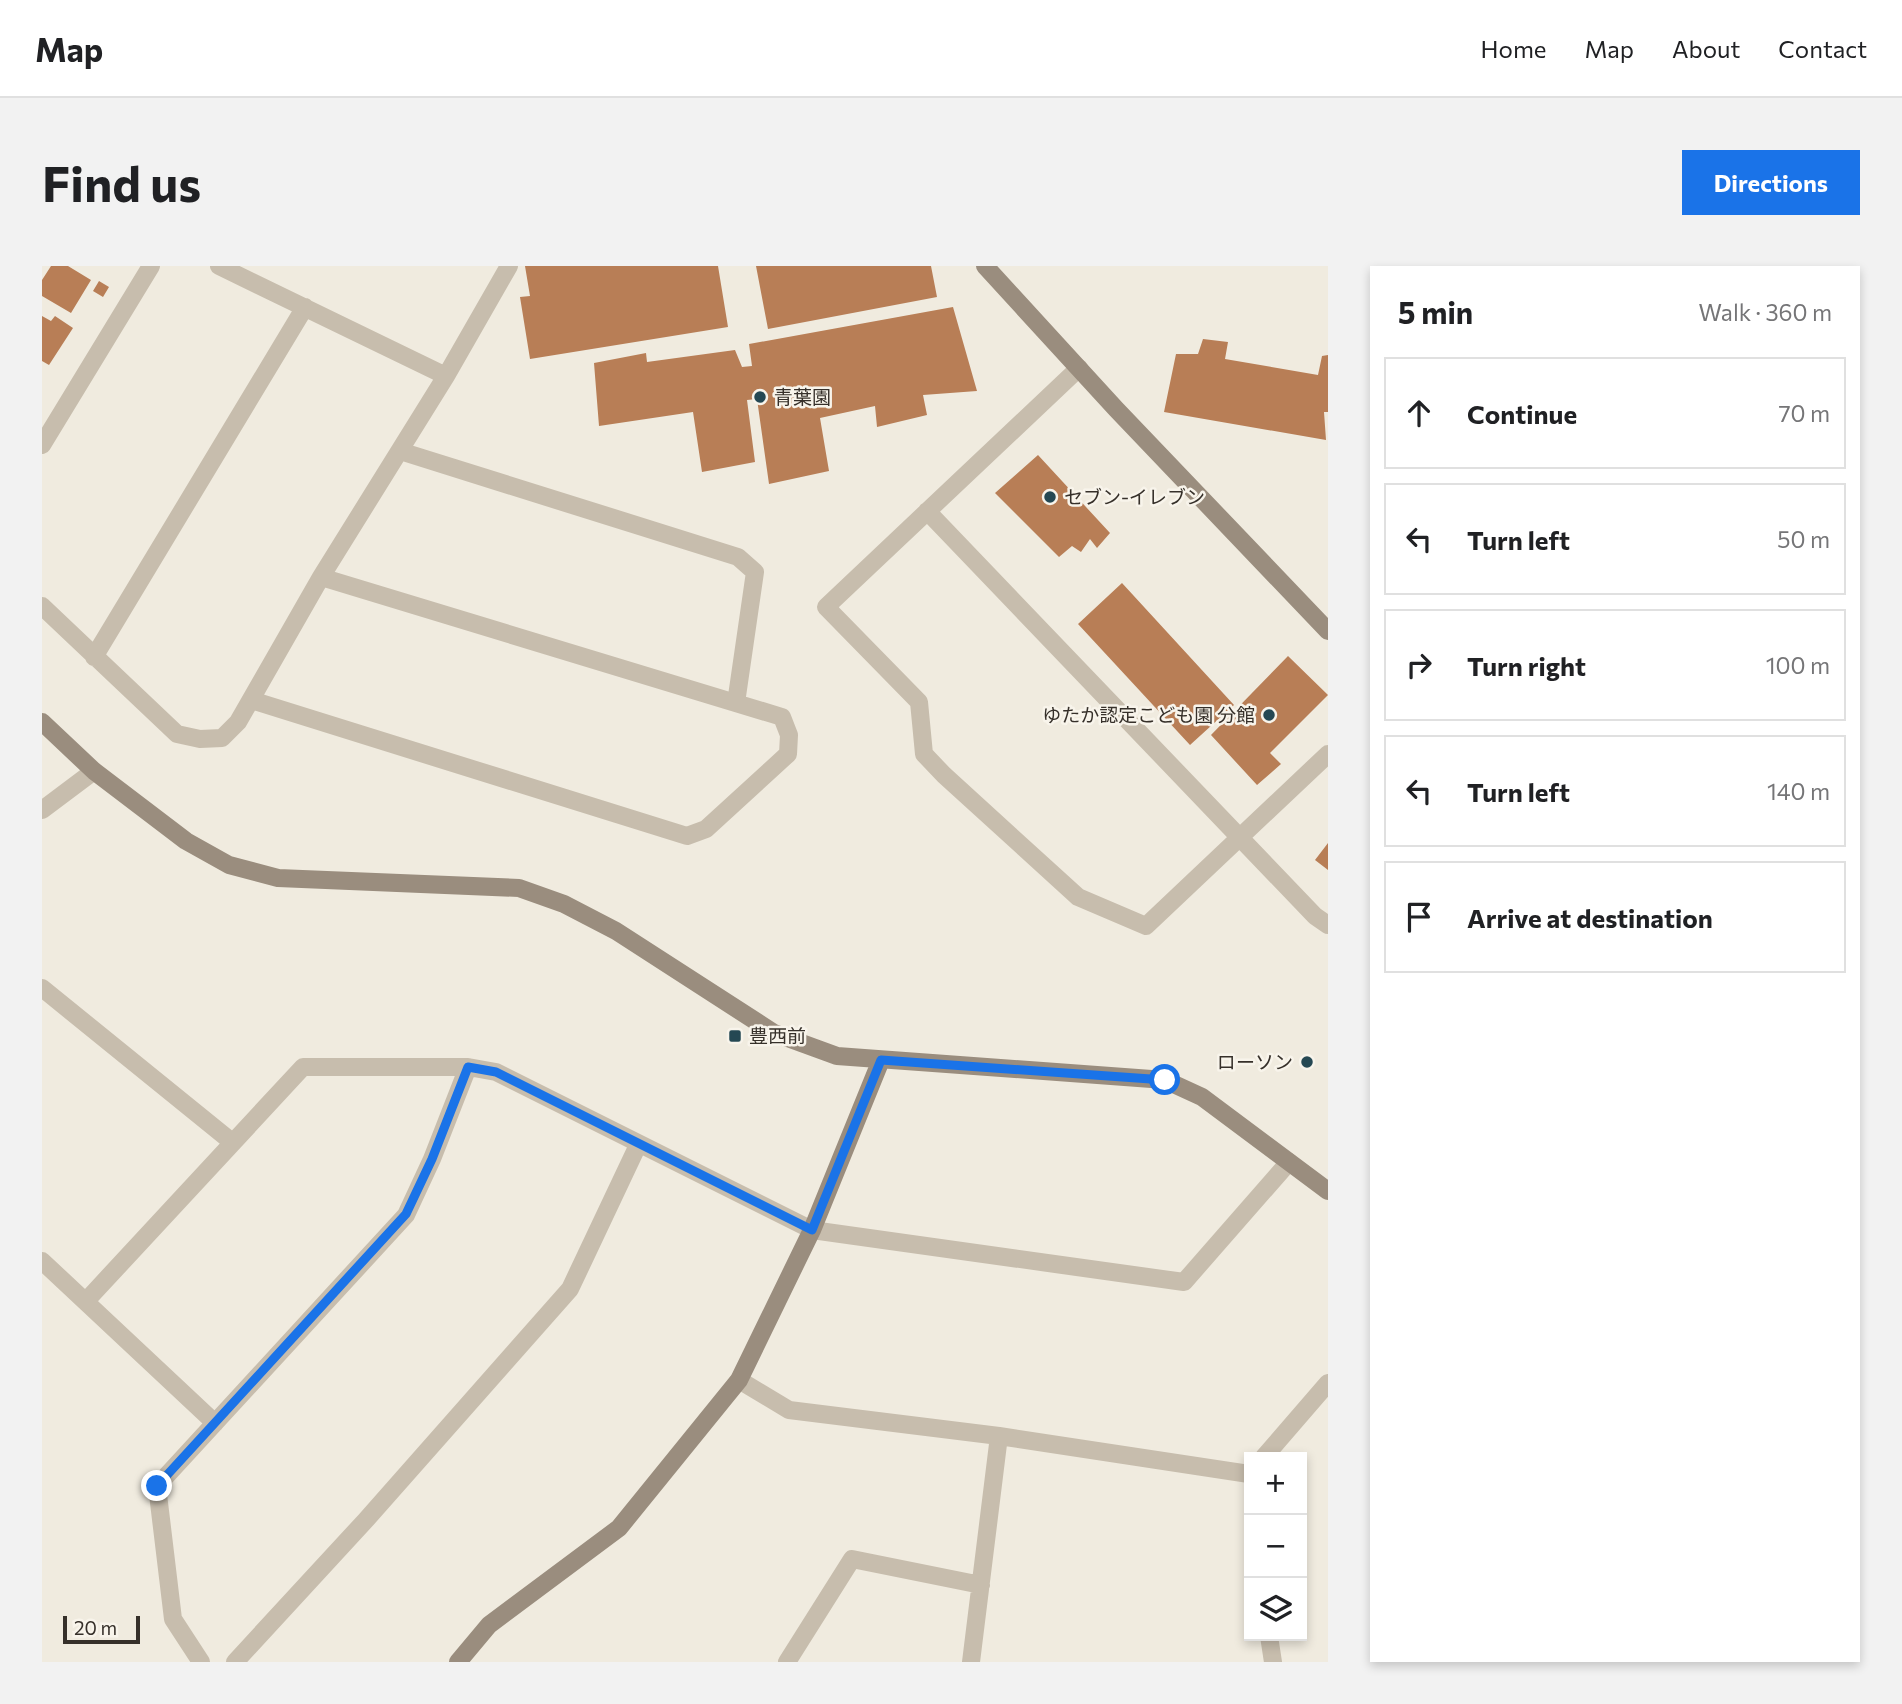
<!DOCTYPE html>
<meta charset="utf-8">
<style>
body{margin:0;font-family:Commissioner,"Noto Sans JP",sans-serif;background:#f2f2f2;color:#202124}
.controls{position:absolute;right:21px;bottom:21px;display:grid;overflow:hidden;border-radius:0px;box-shadow:0 4px 10px #0003}
.controls button{width:63px;height:63px;display:grid;place-items:center;padding:0;border:0;border-bottom:2px solid #e0e0e0;background:#fff;color:#202124;font:35px sans-serif}
.scale{position:absolute;left:21px;bottom:18px;width:77px;box-sizing:border-box;padding-left:7px;border:4px solid #36302a;border-top:0;font-size:19px;line-height:24px;white-space:nowrap;color:#36302a;-webkit-text-stroke:5px #f8f4eb;paint-order:stroke}
.stop{position:absolute;width:21px;height:21px;margin:-16px;border:5px solid #1a73e8;border-radius:50%;background:#fff}
.stop.end{background:#1a73e8;border-color:#fff;box-shadow:0 2px 7px #0008}
.list{margin:0;padding:0;list-style:none}
h2{display:flex;justify-content:space-between;align-items:center;height:91px;margin:0;padding:0 28px;font-size:30px}
h2 small{font-size:23px;font-weight:400;color:#757577}
.list li{display:grid;grid-template-columns:46px 1fr auto;gap:21px;align-items:center;box-sizing:border-box;height:112px;margin:0 14px 14px;padding:0 14px;border:2px solid #e0e0e0;border-radius:0px}
.list b{display:block;font-size:26px;white-space:nowrap}
.list em{font-size:23px;font-style:normal;color:#757577}
.icon{flex:none;width:38px;height:38px;fill:none;stroke:currentColor;stroke-width:2;stroke-linecap:round;stroke-linejoin:round}
.map{position:relative;flex:none;width:1286px;height:1396px;overflow:hidden;border-radius:0px}
header{display:flex;align-items:center;gap:42px;box-sizing:border-box;height:98px;padding:0 35px;background:#fff;border-bottom:2px solid #e0e0e0}
header strong{font-size:33px}
nav{display:flex;gap:38px;margin-inline-start:auto;font-size:24px}
.intro{display:flex;align-items:center;justify-content:space-between;box-sizing:border-box;height:168px;padding:0 42px}
h1{margin:0;font-size:49px}
.button{padding:18px 32px;border-radius:0px;background:#1a73e8;color:#fff;font-size:24px;font-weight:700}
main{display:flex;gap:42px;padding:0 42px}
aside{flex:1;background:#fff;border-radius:0px;box-shadow:0 4px 10px #0003}
.map>svg:first-child{display:block}
.building{fill:#b87e56}
.lines{fill:none;stroke-linecap:round;stroke-linejoin:round}
.street{stroke:#c7bdad;stroke-width:18}
.secondary{stroke:#9a8d7e;stroke-width:18}
.route{stroke:#1a73e8;stroke-width:9}
.poi-dot{fill:#254853;stroke:#f8f4eb;stroke-width:2.5}
.labels{text-anchor:middle;stroke-width:5;stroke-linejoin:round;paint-order:stroke}
.poi-label{font-size:19px;fill:#36302a;stroke:#f8f4eb;text-anchor:start}
</style>
<header>
<strong>Map</strong>
<nav><a>Home</a><a>Map</a><a>About</a><a>Contact</a></nav>
</header>
<div class="intro"><h1>Find us</h1><a class="button">Directions</a></div>
<main>
<div class="map">
<svg width="1286" height="1396" viewBox="0 0 1286 1396">
<rect width="100%" height="100%" fill="#f0ebdf"/>
<path class="building" d="M9 0H26L49 14 29 47 0 30V14Z
M483 0H676L686 61 488 93 478 31 488 30Z
M714 0H889L895 31 726 63Z
M57 15 67 21 61 31 51 25Z
M911 41 935 125 881 129 885 149 835 161 833 140 778 152 787 205 727 218 715 133 705 134 713 196 660 206 651 146 557 160 552 97 604 87 605 96 693 84 700 101 710 100 707 78Z
M0 50 9 55 13 50 31 62 7 99 0 95Z
M1161 73 1186 76 1183 93 1276 109 1280 90 1286 89V146H1282L1284 174 1122 146 1134 88H1156Z
M996 189 1068 267 1055 282 1048 273 1039 286 1030 280 1017 291 953 227Z
M1080 317 1192 439 1148 479 1036 358Z
M1246 390 1286 429 1228 487 1239 498 1215 519 1169 469Z
M1286 577V604L1273 594Z"/>
<g class="lines">
<path class="street" d="M177 0 404 110
M1037 102 784 341 877 436 882 488 902 509 1036 631 1104 660 1286 488
M0 179 109 0
M358 185 696 291 713 306 694 437
M885 245 1273 650 1286 659
M0 340 135 468 158 473 180 472 196 456 279 311 404 110 467 0
M52 391 263 41
M209 434 645 570 664 563 746 488 747 469 740 451 279 311
M0 544 52 505
M0 722 190 876
M0 995 173 1157
M44 1035 261 801H426L454 806 770 964 1142 1016 1247 896
M697 1114 747 1144 957 1170 1207 1208
M1222 1191 1286 1117
M1227 1370 1231 1396
M159 1396 131 1353 115 1220 364 949 390 893 426 801
M193 1396 323 1255 528 1023 596 879
M745 1396 810 1293 939 1319
M929 1396 957 1170"/>
<path class="secondary" d="M943 0 1074 143 1286 365
M0 456 52 505 144 575 187 599 236 612 477 622 522 638 574 665 732 767 795 790 1123 814 1160 831 1286 925
M416 1396 447 1359 577 1262 697 1114 770 964 839 794"/>
</g>
<g class="lines">
<path class="route" d="M115 1220 364 948 390 893 426 801 454 806 770 964 839 794 1123 814"/>
</g>
<g class="poi-dot">
<circle cx="718" cy="131" r="7"/>
<circle cx="1008" cy="231" r="7"/>
<circle cx="1227" cy="449" r="7"/>
<rect x="686" y="763" width="14" height="14" rx="3.5"/>
<circle cx="1265" cy="796" r="7"/>
</g>
<g class="labels">
<g class="poi-label">
<text x="732" y="138">青葉園</text>
<text x="1022" y="238">セブン-イレブン</text>
<text x="1213" y="456" text-anchor="end">ゆたか認定こども園 分館</text>
<text x="707" y="777">豊西前</text>
<text x="1251" y="803" text-anchor="end">ローソン</text>
</g>
</g>
</svg>
<div class="controls">
<button>+</button>
<button>−</button>
<button><svg class="icon" aria-label="layers" viewBox="0 0 24 24"><path d="M12 4l9 5-9 5-9-5zM3 14l9 5 9-5"/></svg></button>
</div>
<div class="scale">20 m</div>
<div class="stop" style="left:1123px;top:814px"></div>
<div class="stop end" style="left:115px;top:1220px"></div>
</div>
<aside>
<h2>5 min<small>Walk · 360 m</small></h2>
<ul class="list">
<li><svg class="icon" aria-label="ahead" viewBox="0 0 24 24"><path d="M12 20V5M6 11l6-6 6 6"/></svg><div><b>Continue</b></div><em>70 m</em></li>
<li><svg class="icon" aria-label="left" viewBox="0 0 24 24"><path d="M17 20v-9H6M10 6l-5 5 5 5"/></svg><div><b>Turn left</b></div><em>50 m</em></li>
<li><svg class="icon" aria-label="right" viewBox="0 0 24 24"><path d="M7 20v-9h11M14 6l5 5-5 5"/></svg><div><b>Turn right</b></div><em>100 m</em></li>
<li><svg class="icon" aria-label="left" viewBox="0 0 24 24"><path d="M17 20v-9H6M10 6l-5 5 5 5"/></svg><div><b>Turn left</b></div><em>140 m</em></li>
<li><svg class="icon" aria-label="arrive" viewBox="0 0 24 24"><path d="M6 21V4h12l-3 4 3 4H6"/></svg><div><b>Arrive at destination</b></div></li>
</ul>
</aside>
</main>
